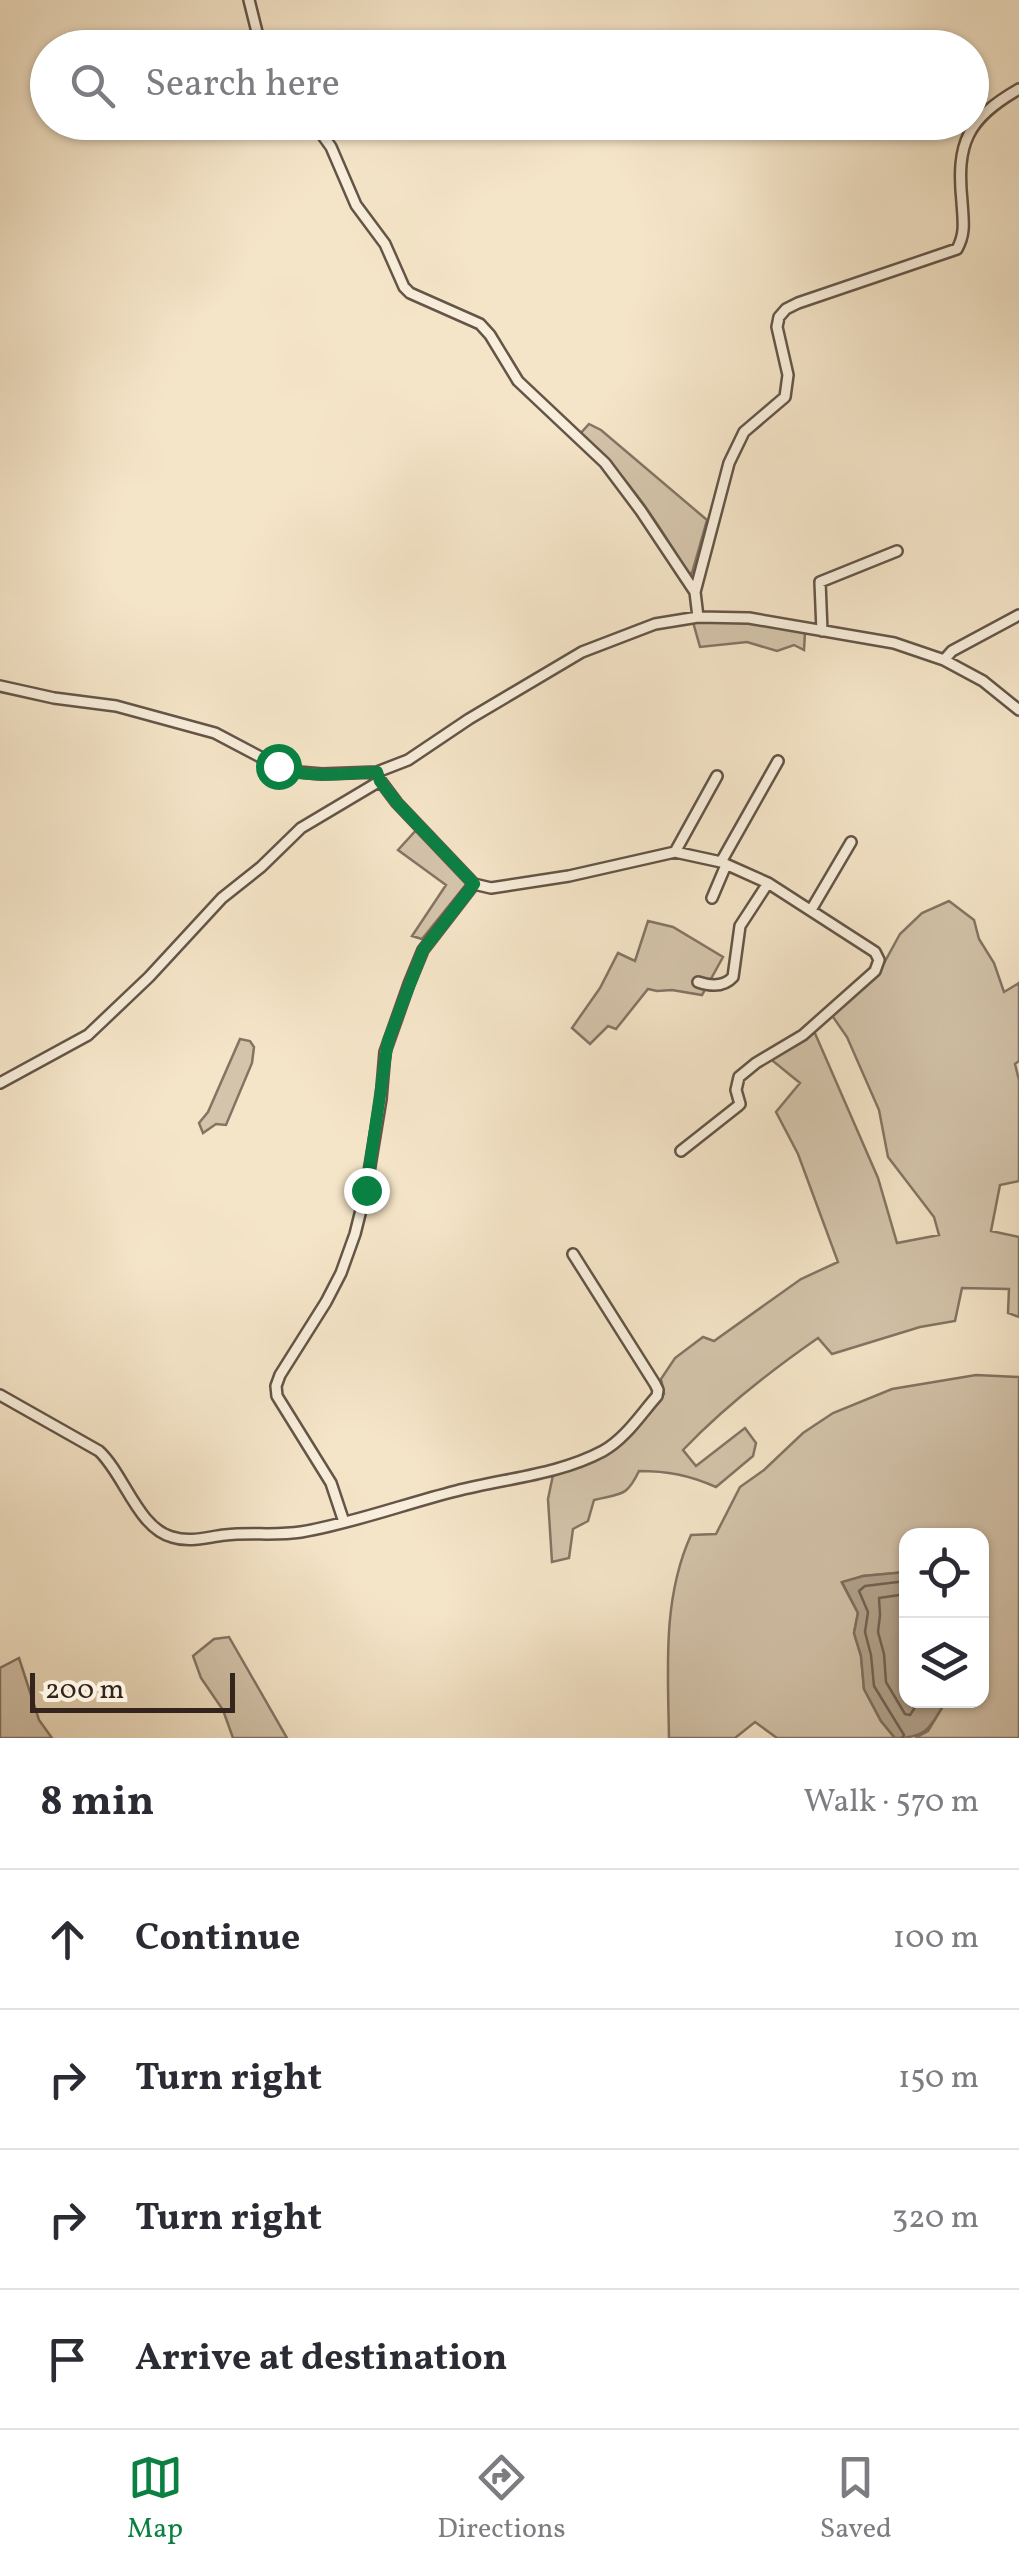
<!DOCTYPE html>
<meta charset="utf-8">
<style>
body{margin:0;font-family:Vollkorn,serif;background:#f7f7f7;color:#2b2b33}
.controls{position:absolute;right:30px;bottom:30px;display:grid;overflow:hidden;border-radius:20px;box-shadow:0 2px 8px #0004}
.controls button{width:90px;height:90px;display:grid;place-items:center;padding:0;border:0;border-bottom:2px solid #e1e1e2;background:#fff;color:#2b2b33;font:50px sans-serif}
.scale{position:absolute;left:30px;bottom:25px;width:205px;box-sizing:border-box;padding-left:10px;border:5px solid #33251e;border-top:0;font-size:28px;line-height:35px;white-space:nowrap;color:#33251e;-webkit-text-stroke:8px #f8eedb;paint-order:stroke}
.stop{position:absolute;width:30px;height:30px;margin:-22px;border:8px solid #0b8043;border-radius:50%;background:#fff}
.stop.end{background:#0b8043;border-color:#fff;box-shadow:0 2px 10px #0008}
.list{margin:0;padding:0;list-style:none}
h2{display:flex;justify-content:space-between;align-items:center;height:130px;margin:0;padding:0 40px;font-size:42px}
h2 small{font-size:32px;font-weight:400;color:#7c7c81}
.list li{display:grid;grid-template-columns:65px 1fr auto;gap:30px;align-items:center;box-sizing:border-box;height:140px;padding:0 40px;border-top:2px solid #e1e1e2}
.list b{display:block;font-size:38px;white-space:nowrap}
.list em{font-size:32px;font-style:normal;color:#7c7c81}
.icon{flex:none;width:55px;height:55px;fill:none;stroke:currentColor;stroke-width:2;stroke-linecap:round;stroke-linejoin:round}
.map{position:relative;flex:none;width:1019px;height:1738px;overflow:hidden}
.search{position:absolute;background:#fff;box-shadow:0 2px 8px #0004;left:30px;right:30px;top:30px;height:110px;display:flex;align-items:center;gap:25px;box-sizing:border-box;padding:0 35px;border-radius:55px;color:#7c7c81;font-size:38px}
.sheet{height:690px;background:#fff}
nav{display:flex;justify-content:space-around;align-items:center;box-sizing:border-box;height:140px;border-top:2px solid #e1e1e2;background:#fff;font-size:28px;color:#7c7c81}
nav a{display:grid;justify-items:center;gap:5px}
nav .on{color:#0b8043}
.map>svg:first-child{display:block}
.green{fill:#d4c4ab;stroke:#847464;stroke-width:2.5}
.water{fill:#b3a48e;stroke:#807161;stroke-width:2.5}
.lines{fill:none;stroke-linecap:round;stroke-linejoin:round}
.shore{stroke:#736456;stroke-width:2.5}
.minor-casing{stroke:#645548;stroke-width:14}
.minor{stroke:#f8eedb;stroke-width:9}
.route{stroke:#0b8043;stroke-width:12}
</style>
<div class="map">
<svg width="1019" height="1738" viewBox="0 0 1019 1738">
<rect width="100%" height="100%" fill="#f5e5c8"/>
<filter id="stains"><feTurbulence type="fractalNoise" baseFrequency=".002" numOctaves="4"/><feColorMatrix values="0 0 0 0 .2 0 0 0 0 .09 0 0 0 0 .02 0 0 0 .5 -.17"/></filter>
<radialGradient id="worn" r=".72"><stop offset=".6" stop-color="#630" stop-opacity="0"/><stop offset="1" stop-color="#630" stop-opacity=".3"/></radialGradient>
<path class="green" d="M589 424 601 430 707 520 692 573H688C657 522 626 473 580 434Z
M693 622 748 623 805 632 804 650 794 645 777 651 747 642 700 647Z
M420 826 468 882 422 939 412 936 446 885 398 850Z
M949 901 974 920 979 939 994 963 1004 992 1019 983V1061L1015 1064 1019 1080V1181L1000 1185 991 1231 1019 1237V1317L1008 1313 1009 1289 962 1288 955 1321 920 1327 832 1354 818 1338C769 1372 724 1407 683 1450L696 1466 745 1428 756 1443 753 1456 716 1487C689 1475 667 1471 639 1471 626 1498 621 1493 594 1500L588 1521 573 1529 569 1558 552 1562 548 1499 553 1475 590 1462 614 1449 664 1394 661 1379 675 1358 703 1337 714 1341 801 1279 838 1262 798 1154 776 1112 800 1083 768 1057 814 1031 878 1178 897 1243 939 1235 934 1217 888 1157 879 1110 847 1037 831 1014 878 974 900 934 922 913Z
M648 921 673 927 723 957 702 995 672 990 657 991 648 989 616 1029 608 1026 590 1044 572 1028 600 988 618 953 635 961Z
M240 1039 250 1041 254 1047 252 1063 226 1125 216 1124 203 1133 199 1123 208 1112Z
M976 1375 1019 1377V1738H915L928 1731 946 1701 982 1700V1536H906V1572L863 1576 842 1583 858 1613 854 1633 861 1656 864 1689 881 1721 895 1738H777L755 1722 735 1738H669C668 1670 662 1599 691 1535L716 1534 740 1487 764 1470 803 1433 833 1413 892 1389Z
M229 1637 287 1738H233L223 1710 201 1678 193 1656 214 1639Z
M19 1658 39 1720 52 1738H0V1668Z"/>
<path class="water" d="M906 1572V1700L946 1701C930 1726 929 1738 895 1738L881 1721 864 1689 861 1656 854 1633 858 1613 842 1582 863 1576Z"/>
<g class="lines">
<path class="shore" d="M906 1594 879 1598 880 1615 878 1632 884 1654 886 1682 905 1714 910 1715 920 1700
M902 1738 904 1735 874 1686 871 1655 865 1632 868 1612 859 1591 865 1586 906 1581"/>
<defs>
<path id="minor" d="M249 0 261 48
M313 122 331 147 356 205 385 244 404 287 410 293 480 324 490 335 518 381 605 463 641 511 695 592
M698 617 695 592 729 463 744 432 785 397 788 375 777 327 779 317 786 309 798 303 957 249C966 233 963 220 962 202 956 143 967 119 1019 89
M822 631 820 582 897 551
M944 660 952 651 1019 615
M0 686 54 698 116 706 215 733 287 771 322 774 377 772 408 760 469 719 582 652 655 624 698 617 749 618 894 643 944 660 983 681 1019 710
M379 779 397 803 474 884
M675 852 717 776
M721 862 778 761
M712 898 726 865
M811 910 851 842
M698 982C710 986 724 987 733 977L740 926 768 883
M0 1083 88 1035 149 977 222 898 261 867 301 828 380 781
M0 1395 99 1451C124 1474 138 1528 172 1537 190 1543 207 1537 225 1535 250 1532 276 1536 301 1532 354 1523 404 1504 456 1491 506 1478 558 1475 603 1451 625 1439 641 1414 657 1396L658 1390 655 1384 573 1254
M344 1522 331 1483 277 1396 276 1386 280 1375 326 1302 341 1273 355 1234 366 1190 381 1099 385 1052 409 984 423 950 474 884 491 888 569 876 675 852 721 862 768 883 875 952 879 960 875 971 803 1035 756 1063 739 1077 736 1090 740 1104 738 1106 681 1151"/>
</defs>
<use href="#minor" class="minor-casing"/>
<use href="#minor" class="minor"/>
</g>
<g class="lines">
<path class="route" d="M278 766C304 780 349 773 377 772L380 781 397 803 474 884 423 950 388 1041 366 1190"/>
</g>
<rect width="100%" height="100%" filter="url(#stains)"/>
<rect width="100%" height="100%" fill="url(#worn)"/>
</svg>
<div class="controls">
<button><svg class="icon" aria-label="locate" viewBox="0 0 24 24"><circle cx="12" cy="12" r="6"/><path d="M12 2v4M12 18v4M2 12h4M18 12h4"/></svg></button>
<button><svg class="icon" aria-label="layers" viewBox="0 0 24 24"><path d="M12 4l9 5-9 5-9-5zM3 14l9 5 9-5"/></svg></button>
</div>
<div class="scale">200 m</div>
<div class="stop" style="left:278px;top:766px"></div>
<div class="stop end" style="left:366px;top:1190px"></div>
<div class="search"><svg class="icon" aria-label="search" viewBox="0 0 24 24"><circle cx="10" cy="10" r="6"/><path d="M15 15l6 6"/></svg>Search here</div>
</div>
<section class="sheet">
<h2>8 min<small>Walk · 570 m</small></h2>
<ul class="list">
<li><svg class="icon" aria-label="ahead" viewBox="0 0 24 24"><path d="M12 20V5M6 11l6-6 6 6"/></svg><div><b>Continue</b></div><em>100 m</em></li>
<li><svg class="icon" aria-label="right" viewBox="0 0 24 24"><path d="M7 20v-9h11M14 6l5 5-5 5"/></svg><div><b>Turn right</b></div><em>150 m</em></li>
<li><svg class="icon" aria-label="right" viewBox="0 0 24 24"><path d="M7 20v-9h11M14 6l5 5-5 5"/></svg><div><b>Turn right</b></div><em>320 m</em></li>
<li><svg class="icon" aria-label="arrive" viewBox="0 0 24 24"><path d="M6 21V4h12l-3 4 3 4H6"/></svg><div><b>Arrive at destination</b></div></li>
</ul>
</section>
<nav>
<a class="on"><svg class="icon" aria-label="map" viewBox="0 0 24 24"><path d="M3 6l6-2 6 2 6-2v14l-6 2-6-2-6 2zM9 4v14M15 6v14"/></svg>Map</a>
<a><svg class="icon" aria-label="directions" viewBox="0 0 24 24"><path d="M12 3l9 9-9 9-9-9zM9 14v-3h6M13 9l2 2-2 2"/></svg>Directions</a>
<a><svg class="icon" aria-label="saved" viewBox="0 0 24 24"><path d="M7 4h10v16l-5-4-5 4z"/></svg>Saved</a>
</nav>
